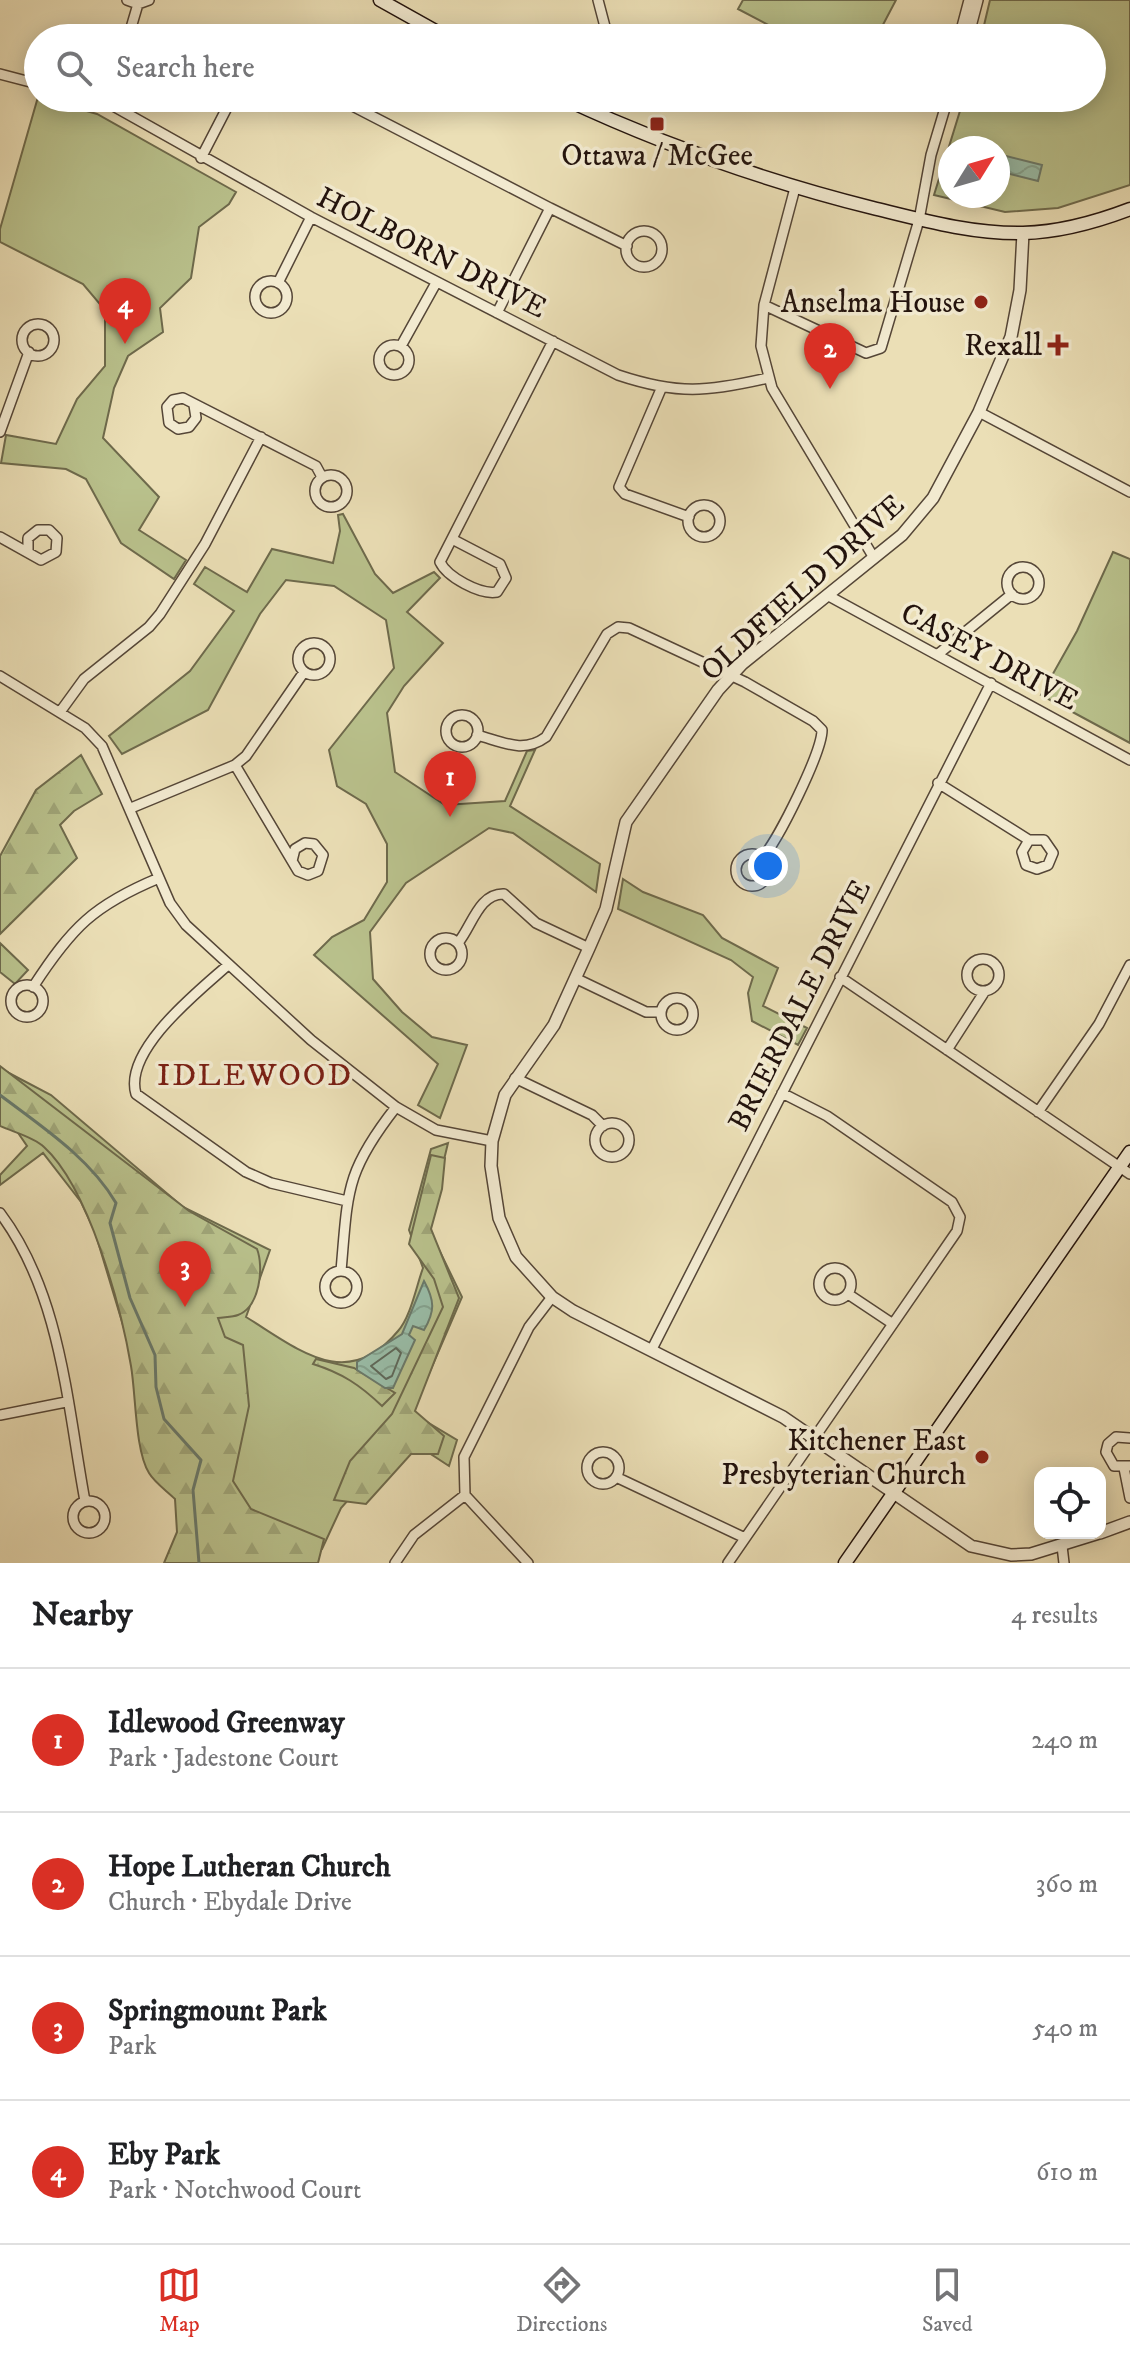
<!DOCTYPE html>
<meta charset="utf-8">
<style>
body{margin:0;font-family:"IM FELL DW Pica",serif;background:#f2f2f2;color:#202124}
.controls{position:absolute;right:24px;bottom:24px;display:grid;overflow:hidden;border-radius:16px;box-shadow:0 4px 20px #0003}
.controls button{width:72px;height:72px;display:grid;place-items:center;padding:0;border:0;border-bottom:2px solid #e0e0e0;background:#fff;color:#202124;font:40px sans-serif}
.compass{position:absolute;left:938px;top:136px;width:72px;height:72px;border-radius:50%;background:#fff;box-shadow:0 4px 20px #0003;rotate:53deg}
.you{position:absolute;left:768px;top:866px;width:28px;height:28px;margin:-20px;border:6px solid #fff;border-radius:50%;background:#1a73e8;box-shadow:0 0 0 12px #1a73e833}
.badge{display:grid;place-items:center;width:52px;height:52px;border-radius:50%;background:#d93025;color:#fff;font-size:26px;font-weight:700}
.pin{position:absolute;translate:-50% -66px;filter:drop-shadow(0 2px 4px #0008)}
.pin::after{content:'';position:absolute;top:42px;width:28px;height:24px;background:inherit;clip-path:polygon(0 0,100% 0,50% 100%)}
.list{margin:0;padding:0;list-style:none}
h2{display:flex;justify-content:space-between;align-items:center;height:104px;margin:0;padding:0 32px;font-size:34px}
h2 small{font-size:26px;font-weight:400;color:#757577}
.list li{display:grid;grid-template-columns:52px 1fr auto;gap:24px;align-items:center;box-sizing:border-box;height:144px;padding:0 32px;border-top:2px solid #e0e0e0}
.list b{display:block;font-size:30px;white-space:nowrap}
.list p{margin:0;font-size:26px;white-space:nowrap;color:#757577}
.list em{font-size:26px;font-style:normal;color:#757577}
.icon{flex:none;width:44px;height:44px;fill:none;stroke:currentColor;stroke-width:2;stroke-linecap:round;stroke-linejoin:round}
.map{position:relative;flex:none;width:1130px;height:1563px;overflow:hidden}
.search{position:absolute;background:#fff;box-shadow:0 4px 20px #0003;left:24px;right:24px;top:24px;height:88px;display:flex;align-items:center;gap:20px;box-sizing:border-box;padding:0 28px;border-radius:44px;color:#757577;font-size:30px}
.sheet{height:680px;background:#fff}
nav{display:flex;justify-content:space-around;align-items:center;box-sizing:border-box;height:112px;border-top:2px solid #e0e0e0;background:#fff;font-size:22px;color:#757577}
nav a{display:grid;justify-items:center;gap:4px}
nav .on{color:#d93025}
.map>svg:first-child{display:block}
.green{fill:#b9c18c;stroke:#6e6a4c;stroke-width:2;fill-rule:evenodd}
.forest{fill:url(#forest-firs);stroke:#6e6a4c;stroke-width:2}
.water{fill:url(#water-waves);stroke:#6a796a;stroke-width:2}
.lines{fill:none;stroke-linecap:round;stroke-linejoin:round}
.shore{stroke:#5e685a;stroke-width:2}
.stream{stroke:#6a796a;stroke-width:3}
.minor-casing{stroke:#554637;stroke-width:12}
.tertiary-casing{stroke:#554637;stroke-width:14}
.secondary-casing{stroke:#23130d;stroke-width:15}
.minor{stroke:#f2ead0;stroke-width:9}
.tertiary{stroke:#f2ead0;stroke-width:11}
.secondary{stroke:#f2ead0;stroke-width:12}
.poi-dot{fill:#8f2418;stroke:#f2ead0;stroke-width:3}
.labels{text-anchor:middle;stroke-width:7;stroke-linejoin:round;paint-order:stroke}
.poi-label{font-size:30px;fill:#23130d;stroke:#f2ead0;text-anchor:end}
.street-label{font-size:30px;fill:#23130d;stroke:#f2ead0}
.neighbourhood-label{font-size:32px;letter-spacing:2px;fill:#7a1f14;stroke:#f2ead0}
</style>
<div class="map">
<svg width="1130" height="1563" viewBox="0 0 1130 1563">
<defs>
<pattern id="forest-firs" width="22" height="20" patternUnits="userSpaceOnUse" patternTransform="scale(2)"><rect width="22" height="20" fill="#b9c18c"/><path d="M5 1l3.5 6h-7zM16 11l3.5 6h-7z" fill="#9fa578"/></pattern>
<pattern id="water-waves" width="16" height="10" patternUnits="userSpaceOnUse" patternTransform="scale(2)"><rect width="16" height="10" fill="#99bda8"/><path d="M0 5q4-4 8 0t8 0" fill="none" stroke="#84a28f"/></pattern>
</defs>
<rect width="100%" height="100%" fill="#ebdfb6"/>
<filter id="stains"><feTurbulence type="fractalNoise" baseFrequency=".0025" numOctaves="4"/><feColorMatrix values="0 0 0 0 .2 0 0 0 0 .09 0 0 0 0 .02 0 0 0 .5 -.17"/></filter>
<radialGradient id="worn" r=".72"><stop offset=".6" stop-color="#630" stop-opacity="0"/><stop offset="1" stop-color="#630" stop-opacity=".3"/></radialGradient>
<path class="green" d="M743 0H896L876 38H793L738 9Z
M990 0H1130V185L1058 208 1005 212 934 195 964 98H1092V38H981ZM950 148H998V196H950Z
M38 97 97 114 236 192 229 204 199 227 191 278 160 308 163 332 128 356 114 388 103 438 159 497 139 530 186 560 174 579 121 543 86 479 66 469 1 463 6 435 56 444 77 399 105 366V310L83 284 0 242V229Z
M343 514 375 574 393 593 434 572 440 578 407 612 443 643 404 686 387 713 395 772 445 805 505 801 527 751 535 750 510 806 600 864 596 892 513 833 489 828 406 883 370 932 373 979 402 1012 432 1037 467 1045 440 1118 418 1105 438 1064 314 955 332 937 364 920 387 882V844L366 804 337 786 329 750 394 668 386 620 334 586 286 580 260 614 208 710 122 754 109 736 190 671 234 611 194 584 205 567 247 592 272 549 333 563 340 531 338 515Z
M1113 552 1130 559V743L1041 695 1077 631Z
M623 879 643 892 703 915 722 938 778 968 763 1006 807 1028 798 1045 752 1021 748 993 753 977 731 960 618 909Z
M0 943 28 970 15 984 0 972Z
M7 1072 51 1095 183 1207 270 1250 246 1317C298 1349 347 1393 398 1331 411 1316 416 1287 423 1268L409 1230 431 1149 448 1143 428 1227 462 1297 412 1413 457 1440 449 1466 426 1451 394 1448 341 1508 322 1549 298 1563 184 1528 95 1232 81 1202 43 1153 0 1185V1175L27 1146 14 1127Z"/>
<path class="forest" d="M81 755 102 794 74 811 60 825 77 858 0 934V856L36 790Z
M0 1066 189 1211 257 1249C264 1267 260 1307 238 1315 233 1317 224 1317 218 1318L225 1337 243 1345 249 1406 233 1481 251 1509 324 1539 318 1563H164L177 1532 175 1499C167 1491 155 1483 149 1473 135 1451 136 1395 131 1366 121 1307 89 1188 44 1147 34 1137 13 1132 0 1126Z
M431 1155 445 1158 442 1189 431 1229 459 1298 415 1411 444 1436 438 1454H411L366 1504 334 1500 350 1461 392 1414 443 1307 434 1279 409 1244Z
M316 1359 354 1368 395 1393 382 1406C360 1385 342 1373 313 1364Z"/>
<path class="water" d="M998 154 1042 165 1038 181 998 171Z
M424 1281C435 1301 435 1311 424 1330L413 1326 409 1335 415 1340 393 1388H385L357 1370V1362L402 1334Z"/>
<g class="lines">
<path class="shore" d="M396 1348 401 1353 392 1376 386 1379 371 1366Z"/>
<path class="stream" d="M0 1095C41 1126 90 1158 116 1203L110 1223 130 1298 155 1355 156 1387 164 1419 201 1460 193 1490 199 1563"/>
<defs>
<path id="minor" d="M127 0 138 4 149 0
M598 0 608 38
M128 38 138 4
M959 38 969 0
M968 38 978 0
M0 74 38 84
M90 98 108 103 311 217 618 375C678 395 707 392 768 378
M337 98 550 208 497 313
M201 158 232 98
M795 188 764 305 761 346 772 388 874 558
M550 208 627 246
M626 249a18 18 0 1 1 36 0a18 18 0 1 1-36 0Z
M255 297a16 16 0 1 1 32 0a16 16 0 1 1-32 0Z
M278 283 311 217
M764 305 866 353 881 348 919 220 931 155 948 98
M22 340a16 16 0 1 1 32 0a16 16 0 1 1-32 0Z
M379 360a15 15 0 1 1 30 0a15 15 0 1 1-30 0Z
M401 346 436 283
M661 389 619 487 625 494 689 517
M194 405 196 418 189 427 178 429 169 423 167 407 173 400 183 398 316 466 322 477
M979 412 1130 492
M0 432 29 352
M315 491a16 16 0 1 1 32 0a16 16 0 1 1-32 0Z
M688 521a16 16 0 1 1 32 0a16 16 0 1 1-32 0Z
M0 537 41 560 56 552 57 538 49 530H38L28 538V551
M452 539 500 564 506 578 497 592C480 595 447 577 440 562L553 341
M1007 583a16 16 0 1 1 32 0a16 16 0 1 1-32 0Z
M827 595 1130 760
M298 659a16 16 0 1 1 32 0a16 16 0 1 1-32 0Z
M937 655 1012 594
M0 676 85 728 102 746 170 903 186 925 311 1040 396 1107 436 1130 492 1141
M60 712 84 679 149 627 160 614 205 544 261 437
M446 731a16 16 0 1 1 32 0a16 16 0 1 1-32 0Z
M477 735C503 742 523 754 546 737L607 634 618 627 629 628 745 682 813 721 822 730C822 752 778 841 762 858
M235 765 298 871 308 875 318 871 323 855 314 844 305 843 295 849 292 861
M938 783 1029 840H1044L1053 853 1048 865 1037 869 1026 865 1022 852 1029 840
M131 808 235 765 246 756 304 672
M736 870a16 16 0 1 1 32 0a16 16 0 1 1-32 0Z
M430 954a16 16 0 1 1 32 0a16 16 0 1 1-32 0Z
M458 943C472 926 479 893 504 894L536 923 589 948
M967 975a16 16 0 1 1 32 0a16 16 0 1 1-32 0Z
M228 965C200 990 123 1050 136 1094L246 1172 271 1183 347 1201
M840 977 1130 1174
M575 978 646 1012H661
M11 1001a16 16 0 1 1 32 0a16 16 0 1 1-32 0Z
M33 987C72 927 94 905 159 878
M661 1014a16 16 0 1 1 32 0a16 16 0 1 1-32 0Z
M947 1050 985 991
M515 1078 592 1115 603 1126
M1038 1112 1099 1024 1130 965
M595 1140a17 17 0 1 1 34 0a17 17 0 1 1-34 0Z
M0 1213C61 1294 67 1404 85 1501
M819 1284a16 16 0 1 1 32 0a16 16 0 1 1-32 0Z
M341 1271C348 1191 345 1172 396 1107
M325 1287a16 16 0 1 1 32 0a16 16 0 1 1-32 0Z
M848 1294 893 1324
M652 1349 991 683
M0 1415 66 1402
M1130 1438 1116 1437 1108 1444 1106 1452 1114 1466H1130
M587 1468a16 16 0 1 1 32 0a16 16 0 1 1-32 0Z
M1124 1468 1130 1498
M616 1477 745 1538
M73 1517a16 16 0 1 1 32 0a16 16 0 1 1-32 0Z
M1062 1546 1064 1563
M395 1563 414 1535 465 1495
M528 1563 465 1495 464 1457 529 1327 552 1297
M728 1563 957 1231 960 1217 952 1202 827 1116 782 1093"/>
<path id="tertiary" d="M1023 233 1020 290 1011 337 979 412 933 498 902 535 742 664 718 690 626 822 606 909 589 948 554 1025 505 1095 492 1141 491 1166 499 1218 516 1257 552 1297 573 1311 783 1417 971 1546 1011 1555 1031 1554 1099 1533
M1100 1533 1130 1522"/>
<path id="secondary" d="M380 0 448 38
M563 98C663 145 765 181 873 208 922 220 972 234 1023 233 1060 232 1096 222 1130 209
M845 1563 1130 1152"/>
</defs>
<use href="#minor" class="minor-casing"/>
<use href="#tertiary" class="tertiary-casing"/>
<use href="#secondary" class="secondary-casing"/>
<use href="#minor" class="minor"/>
<use href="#tertiary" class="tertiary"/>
<use href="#secondary" class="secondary"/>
</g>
<g class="poi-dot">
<rect x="649" y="116" width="16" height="16" rx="4"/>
<circle cx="981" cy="302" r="8"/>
<path d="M1054 333h8v8h8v8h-8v8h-8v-8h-8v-8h8z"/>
<circle cx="982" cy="1457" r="8"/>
</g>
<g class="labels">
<g class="poi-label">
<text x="657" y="165" text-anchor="middle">Ottawa / McGee</text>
<text x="965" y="312">Anselma House</text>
<text x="1042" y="355">Rexall</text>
<text x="966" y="1450">Kitchener East<tspan x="966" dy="34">Presbyterian Church</tspan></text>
</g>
<g class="street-label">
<text transform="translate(432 252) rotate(27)" y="10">HOLBORN DRIVE</text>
<text transform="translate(802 587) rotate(-42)" y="10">OLDFIELD DRIVE</text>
<text transform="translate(990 656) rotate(28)" y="10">CASEY DRIVE</text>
<text transform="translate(799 1005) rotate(-63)" y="10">BRIERDALE DRIVE</text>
</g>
<g class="neighbourhood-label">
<text x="255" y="1085">IDLEWOOD</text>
</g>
</g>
<rect width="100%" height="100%" filter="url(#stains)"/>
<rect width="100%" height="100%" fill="url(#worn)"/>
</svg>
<div class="controls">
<button><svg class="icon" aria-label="locate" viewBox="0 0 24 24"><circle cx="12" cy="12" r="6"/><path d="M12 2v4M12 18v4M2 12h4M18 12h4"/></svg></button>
</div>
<svg class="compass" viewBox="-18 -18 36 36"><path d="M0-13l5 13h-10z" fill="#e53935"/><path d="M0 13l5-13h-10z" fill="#757577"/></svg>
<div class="you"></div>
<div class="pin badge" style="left:450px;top:817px">1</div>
<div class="pin badge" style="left:830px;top:389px">2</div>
<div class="pin badge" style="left:185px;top:1307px">3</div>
<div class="pin badge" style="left:125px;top:344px">4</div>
<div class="search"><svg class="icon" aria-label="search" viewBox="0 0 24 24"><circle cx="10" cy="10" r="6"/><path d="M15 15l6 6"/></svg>Search here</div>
</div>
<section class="sheet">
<h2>Nearby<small>4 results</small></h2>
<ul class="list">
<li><span class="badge">1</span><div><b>Idlewood Greenway</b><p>Park · Jadestone Court</p></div><em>240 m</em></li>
<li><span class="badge">2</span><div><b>Hope Lutheran Church</b><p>Church · Ebydale Drive</p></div><em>360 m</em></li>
<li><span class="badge">3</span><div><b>Springmount Park</b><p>Park</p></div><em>540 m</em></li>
<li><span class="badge">4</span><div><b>Eby Park</b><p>Park · Notchwood Court</p></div><em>610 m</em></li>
</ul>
</section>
<nav>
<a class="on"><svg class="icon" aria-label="map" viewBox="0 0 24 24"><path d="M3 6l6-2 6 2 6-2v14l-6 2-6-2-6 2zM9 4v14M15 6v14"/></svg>Map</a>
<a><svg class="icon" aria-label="directions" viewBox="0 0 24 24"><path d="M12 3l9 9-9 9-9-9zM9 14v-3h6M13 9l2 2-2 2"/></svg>Directions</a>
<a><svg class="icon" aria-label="saved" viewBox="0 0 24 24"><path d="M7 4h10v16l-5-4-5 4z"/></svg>Saved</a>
</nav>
